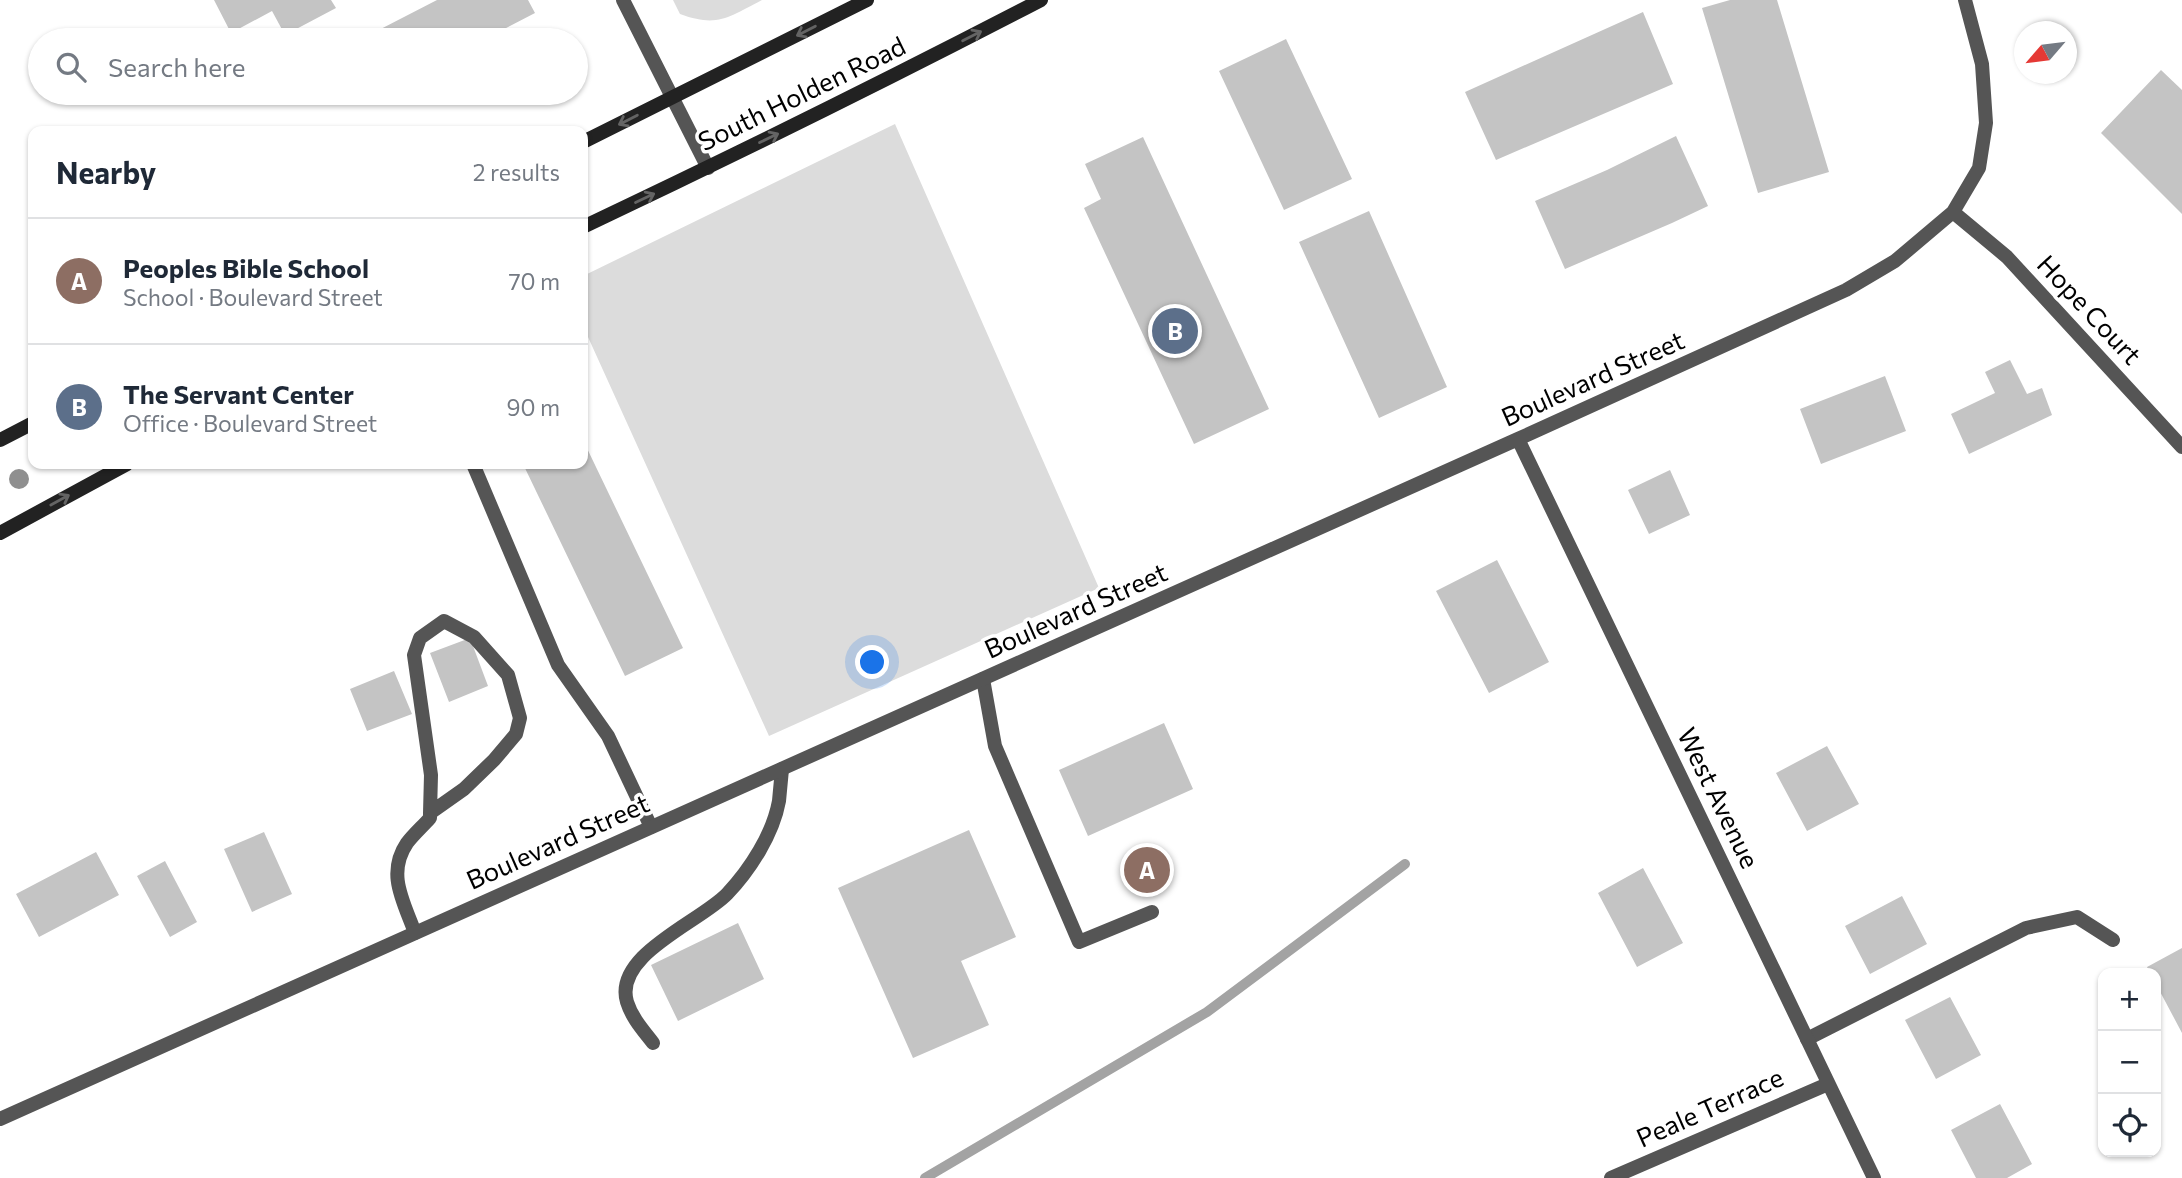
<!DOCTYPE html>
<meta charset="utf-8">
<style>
body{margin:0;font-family:Commissioner,sans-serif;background:#f2f2f3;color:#1f2937}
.controls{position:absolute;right:21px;bottom:21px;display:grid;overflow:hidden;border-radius:14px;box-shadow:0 2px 5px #0004}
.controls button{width:63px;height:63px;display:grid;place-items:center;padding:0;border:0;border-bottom:2px solid #e0e1e3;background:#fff;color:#1f2937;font:35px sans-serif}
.compass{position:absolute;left:2014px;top:21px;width:63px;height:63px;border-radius:50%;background:#fff;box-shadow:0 2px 5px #0004;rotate:242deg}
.you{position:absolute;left:873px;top:663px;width:24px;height:24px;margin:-18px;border:5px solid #fff;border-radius:50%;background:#1a73e8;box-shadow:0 0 0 10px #1a73e833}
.badge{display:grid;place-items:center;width:46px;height:46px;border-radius:50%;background:#b45309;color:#fff;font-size:23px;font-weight:700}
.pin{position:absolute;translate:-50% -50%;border:4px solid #fff;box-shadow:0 2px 7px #0006}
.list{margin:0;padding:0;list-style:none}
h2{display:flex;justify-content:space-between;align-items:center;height:91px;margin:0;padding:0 28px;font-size:30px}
h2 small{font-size:23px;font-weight:400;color:#747a83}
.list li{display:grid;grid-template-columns:46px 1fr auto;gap:21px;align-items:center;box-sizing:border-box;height:126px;padding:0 28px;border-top:2px solid #e0e1e3}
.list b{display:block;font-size:26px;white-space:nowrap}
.list p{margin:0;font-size:23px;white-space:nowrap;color:#747a83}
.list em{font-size:23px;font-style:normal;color:#747a83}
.icon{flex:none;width:38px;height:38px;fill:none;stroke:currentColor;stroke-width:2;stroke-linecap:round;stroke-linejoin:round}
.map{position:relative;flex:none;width:2182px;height:1178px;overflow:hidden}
.search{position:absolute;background:#fff;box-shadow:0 2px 5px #0004;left:28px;top:28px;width:560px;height:77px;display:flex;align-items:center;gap:18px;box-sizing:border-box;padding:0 24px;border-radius:38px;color:#747a83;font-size:26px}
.panel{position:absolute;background:#fff;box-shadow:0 2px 5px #0004;left:28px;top:126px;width:560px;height:343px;border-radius:14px}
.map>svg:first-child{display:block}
.green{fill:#dcdcdc}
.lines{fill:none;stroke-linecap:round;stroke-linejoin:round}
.stream{stroke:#a3a3a3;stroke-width:10}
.building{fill:#c4c4c4}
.service{stroke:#555;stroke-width:14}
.minor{stroke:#555;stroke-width:14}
.tertiary{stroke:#555;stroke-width:14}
.secondary{stroke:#222;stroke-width:14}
.tree{fill:#8f8f8f}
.oneway{stroke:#646464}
.labels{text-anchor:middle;stroke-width:7;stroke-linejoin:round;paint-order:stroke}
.street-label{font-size:26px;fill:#000;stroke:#fff}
</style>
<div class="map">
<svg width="2182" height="1178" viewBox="0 0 2182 1178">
<rect width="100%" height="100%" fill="#fff"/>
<path class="green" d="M673 0H762C729 17 718 28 680 14Z
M895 124 1099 588 769 736 583 326V276Z"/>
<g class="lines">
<path class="stream" d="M925 1178 1207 1012 1405 864"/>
</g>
<path class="building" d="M214 0H331L336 8 285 35 272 11 231 33Z
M437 0H528L535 13 483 40H374L371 34Z
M1730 0H1777L1829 172 1758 193 1702 8Z
M1643 12 1673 84 1496 160 1465 92Z
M1286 39 1352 179 1284 210 1219 71Z
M2161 70 2182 90V214L2101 133Z
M1676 136 1708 206 1672 223 1565 269 1535 201 1607 170Z
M1143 137 1269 409 1194 444 1084 208 1101 199 1085 164Z
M1369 211 1447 387 1379 418 1299 242Z
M2010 360 2027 394 2042 388 2052 415 1969 454 1951 414 1995 393 1985 372Z
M1885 376 1906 431 1821 464 1800 409Z
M583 440 683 648 625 676 523 464H583Z
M1670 470 1690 515 1649 534 1628 490Z
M1497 560 1549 662 1489 693 1436 591Z
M470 638 488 686 449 702 430 653Z
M394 671 412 714 367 731 350 689Z
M1164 723 1193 789 1088 836 1059 770Z
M1827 746 1859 804 1807 831 1776 773Z
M969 830 1016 937 961 961 989 1025 913 1058 838 888Z
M264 832 292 894 252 912 224 849Z
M96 852 119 895 39 937 16 894Z
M165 861 197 922 170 937 137 876Z
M1643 868 1683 943 1637 967 1598 893Z
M1902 896 1927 944 1870 974 1845 926Z
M738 923 764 979 678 1021 651 965Z
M2182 948V1033L2156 984V973H2150L2147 967Z
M1950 997 1981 1055 1936 1079 1905 1020Z
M2000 1104 2032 1164 2007 1178H1976L1951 1130Z"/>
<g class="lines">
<path class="service" d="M473 464 558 665 608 736 651 827
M983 679 995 746 1079 942 1152 912
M415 933C404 902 386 874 407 843 414 834 423 826 430 818V813L431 775 414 655 420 638 444 621 474 637 508 675 520 718 516 734 494 760 464 789 430 813
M1807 1039 2026 928 2077 917 2113 940
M653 1043C643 1030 632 1018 627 1002 613 955 700 922 727 894 750 870 773 834 779 801 780 791 781 780 782 769"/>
<path class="minor" d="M1953 212 2007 257 2182 447
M1518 439 1874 1178
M0 1119 1518 439 1846 290 1895 261 1953 212 1979 168 1986 123 1982 64 1965 0
M1611 1178 1828 1084"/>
<path class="tertiary" d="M623 0 708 168"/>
<path class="secondary" d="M583 142 867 0
M583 227C737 154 889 79 1041 0
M0 440 33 423
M0 533 127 464"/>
</g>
<circle class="tree" cx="19" cy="479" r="10"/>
<defs><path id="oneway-shaft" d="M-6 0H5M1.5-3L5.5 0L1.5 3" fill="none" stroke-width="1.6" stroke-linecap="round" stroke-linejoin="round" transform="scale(1.75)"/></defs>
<g class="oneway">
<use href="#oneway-shaft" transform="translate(806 31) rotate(153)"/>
<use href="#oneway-shaft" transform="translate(972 36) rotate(-27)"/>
<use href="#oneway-shaft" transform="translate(628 120) rotate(153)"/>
<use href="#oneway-shaft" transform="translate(769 138) rotate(-26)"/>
<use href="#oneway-shaft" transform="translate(645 198) rotate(-25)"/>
<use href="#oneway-shaft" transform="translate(60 500) rotate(-29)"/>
</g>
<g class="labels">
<g class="street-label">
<text transform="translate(802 94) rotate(-26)" y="9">South Holden Road</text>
<text transform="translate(2089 310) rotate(47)" y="9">Hope Court</text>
<text transform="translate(1593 379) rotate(-24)" y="9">Boulevard Street</text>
<text transform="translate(1076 611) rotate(-24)" y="9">Boulevard Street</text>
<text transform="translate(1718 798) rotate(64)" y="9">West Avenue</text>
<text transform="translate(558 842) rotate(-24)" y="9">Boulevard Street</text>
<text transform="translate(1710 1108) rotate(-24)" y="9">Peale Terrace</text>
</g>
</g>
</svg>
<div class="controls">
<button>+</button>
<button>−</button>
<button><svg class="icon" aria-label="locate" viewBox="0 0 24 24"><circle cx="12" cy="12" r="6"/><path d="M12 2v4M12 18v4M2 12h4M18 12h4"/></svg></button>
</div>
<svg class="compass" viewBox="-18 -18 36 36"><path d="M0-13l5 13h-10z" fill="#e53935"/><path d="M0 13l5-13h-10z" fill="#747a83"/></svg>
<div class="you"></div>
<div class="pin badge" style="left:1147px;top:870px;background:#8d6e63">A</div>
<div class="pin badge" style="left:1175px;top:331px;background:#5c6f8a">B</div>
<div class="search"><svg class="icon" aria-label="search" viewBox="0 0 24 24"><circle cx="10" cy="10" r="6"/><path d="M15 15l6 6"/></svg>Search here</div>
<section class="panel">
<h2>Nearby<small>2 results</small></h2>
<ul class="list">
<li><span class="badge" style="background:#8d6e63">A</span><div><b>Peoples Bible School</b><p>School · Boulevard Street</p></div><em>70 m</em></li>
<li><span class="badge" style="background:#5c6f8a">B</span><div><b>The Servant Center</b><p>Office · Boulevard Street</p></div><em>90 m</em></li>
</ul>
</section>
</div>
